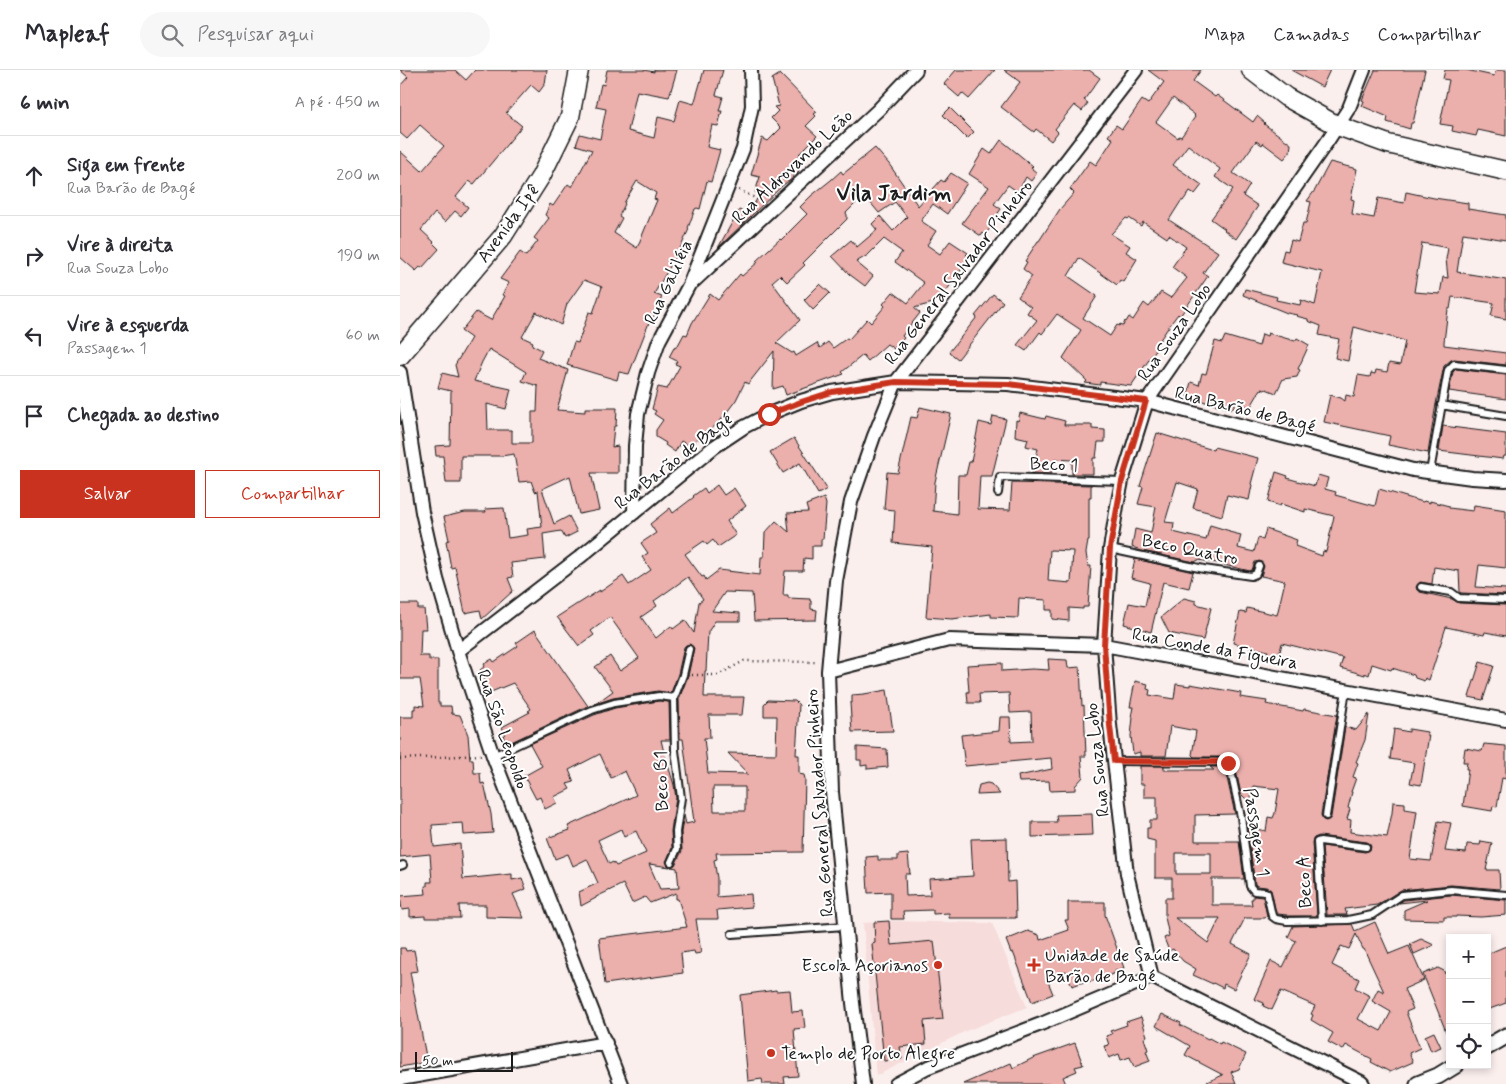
<!DOCTYPE html>
<html lang="pt">
<meta charset="utf-8">
<style>
body{margin:0;font-family:Mynerve,sans-serif;background:#f7f7f7;color:#2b2b33}
.controls{position:absolute;right:15px;bottom:15px;display:grid;overflow:hidden;border-radius:0px;box-shadow:0 2px 8px #0003}
.controls button{width:45px;height:45px;display:grid;place-items:center;padding:0;border:0;border-bottom:1px solid #e1e1e2;background:#fff;color:#2b2b33;font:25px sans-serif}
.scale{position:absolute;left:15px;bottom:12px;width:98px;box-sizing:border-box;padding-left:5px;border:2px solid #1c1c1c;border-top:0;font-size:14px;line-height:18px;white-space:nowrap;color:#1c1c1c;-webkit-text-stroke:4px #fff;paint-order:stroke}
.stop{position:absolute;width:15px;height:15px;margin:-11px;border:4px solid #c8321e;border-radius:50%;background:#fff}
.stop.end{background:#c8321e;border-color:#fff;box-shadow:0 1px 5px #0008}
.list{margin:0;padding:0;list-style:none}
h2{display:flex;justify-content:space-between;align-items:center;height:65px;margin:0;padding:0 20px;font-size:21px}
h2 small{font-size:16px;font-weight:400;color:#7c7c81}
.list li{display:grid;grid-template-columns:32px 1fr auto;gap:15px;align-items:center;box-sizing:border-box;height:80px;padding:0 20px;border-top:1px solid #e1e1e2}
.list b{display:block;font-size:19px;white-space:nowrap}
.list p{margin:0;font-size:16px;white-space:nowrap;color:#7c7c81}
.list em{font-size:16px;font-style:normal;color:#7c7c81}
.actions{display:flex;gap:10px;padding:15px 20px}
.actions a{flex:1;padding:11px 0;border:1px solid #c8321e;border-radius:0px;text-align:center;font-size:18px;color:#c8321e}
.actions .main{background:#c8321e;color:#fff}
.icon{flex:none;width:28px;height:28px;fill:none;stroke:currentColor;stroke-width:2;stroke-linecap:round;stroke-linejoin:round}
.map{position:relative;flex:none;width:1106px;height:1014px;overflow:hidden}
header{display:flex;align-items:center;gap:30px;box-sizing:border-box;height:70px;padding:0 25px;background:#fff;border-bottom:1px solid #e1e1e2}
header strong{font-size:24px}
nav{display:flex;gap:28px;margin-inline-start:auto;font-size:18px}
.search{width:350px;height:45px;background:#f7f7f7;display:flex;align-items:center;gap:12px;box-sizing:border-box;padding:0 18px;border-radius:28px;color:#7c7c81;font-size:19px}
main{display:flex}
aside{flex:1;background:#fff}
.map>svg:first-child{display:block}
.built{fill:#f6dcda}
.building{fill:#ebafac;stroke:#1c1c1c;fill-rule:evenodd}
.lines{fill:none;stroke-linecap:round;stroke-linejoin:round}
.service-casing{stroke:#1c1c1c;stroke-width:10}
.minor-casing{stroke:#1c1c1c;stroke-width:16}
.tertiary-casing{stroke:#1c1c1c;stroke-width:19}
.secondary-casing{stroke:#1c1c1c;stroke-width:21}
.path{stroke:#1c1c1c;stroke-width:2.5;stroke-dasharray:1 4;stroke-linecap:butt}
.service{stroke:#fff;stroke-width:6}
.minor{stroke:#fff;stroke-width:12}
.tertiary{stroke:#fff;stroke-width:15}
.secondary{stroke:#fff;stroke-width:18}
.route{stroke:#c8321e;stroke-width:6}
.poi-dot{fill:#c8321e;stroke:#fff;stroke-width:2}
.labels{text-anchor:middle;stroke-width:4;stroke-linejoin:round;paint-order:stroke}
.street-label{font-size:18px;fill:#1c1c1c;stroke:#fff}
.poi-label{font-size:18px;fill:#1c1c1c;stroke:#fff;text-anchor:start}
.district-label{font-size:22px;font-weight:bold;fill:#1c1c1c;stroke:#fff}
</style>
<header>
<strong>Mapleaf</strong>
<div class="search"><svg class="icon" aria-label="search" viewBox="0 0 24 24"><circle cx="10" cy="10" r="6"/><path d="M15 15l6 6"/></svg>Pesquisar aqui</div>
<nav><a>Mapa</a><a>Camadas</a><a>Compartilhar</a></nav>
</header>
<main>
<aside>
<h2>6 min<small>A pé · 450 m</small></h2>
<ul class="list">
<li><svg class="icon" aria-label="ahead" viewBox="0 0 24 24"><path d="M12 20V5M6 11l6-6 6 6"/></svg><div><b>Siga em frente</b><p>Rua Barão de Bagé</p></div><em>200 m</em></li>
<li><svg class="icon" aria-label="right" viewBox="0 0 24 24"><path d="M7 20v-9h11M14 6l5 5-5 5"/></svg><div><b>Vire à direita</b><p>Rua Souza Lobo</p></div><em>190 m</em></li>
<li><svg class="icon" aria-label="left" viewBox="0 0 24 24"><path d="M17 20v-9H6M10 6l-5 5 5 5"/></svg><div><b>Vire à esquerda</b><p>Passagem 1</p></div><em>60 m</em></li>
<li><svg class="icon" aria-label="arrive" viewBox="0 0 24 24"><path d="M6 21V4h12l-3 4 3 4H6"/></svg><div><b>Chegada ao destino</b></div></li>
</ul>
<div class="actions"><a class="main">Salvar</a><a>Compartilhar</a></div>
</aside>
<div class="map">
<svg width="1106" height="1014" viewBox="0 0 1106 1014">
<rect width="100%" height="100%" fill="#fbefee"/>
<filter id="ink" filterUnits="userSpaceOnUse"><feTurbulence type="fractalNoise" baseFrequency=".02" numOctaves="2"/><feDisplacementMap in="SourceGraphic" scale="10" xChannelSelector="R" yChannelSelector="G"/><feConvolveMatrix kernelMatrix="1 2 1 2 8 2 1 2 1" color-interpolation-filters="sRGB"/></filter>
<g filter="url(#ink)">
<path class="built" d="M489 851 592 853 627 937 566 961 476 1006 463 853Z"/>
<path class="building" d="M0 0H55L66 10 75 0H147L145 14 139 22 131 15 106 43 122 56 74 114 69 111 56 127 68 137 61 146 55 141 45 152 35 143 21 160 34 172 33 173 39 179 22 198 20 197 16 201 0 187V81L22 101 44 76 20 55 7 69 0 63V16L8 7Z
M207 0H244L254 2V0H277L269 27 237 21 228 61 254 68 258 47 274 51 280 30 294 34 304 0H323L316 25 323 27 319 41H322L318 56 312 55 307 77 320 80 311 112 307 111 300 139 297 138 295 139 288 158 289 159 279 181 254 224 262 227 252 250H250L229 304 219 302 217 310 167 295 174 272 178 273 189 242 193 243 202 217 184 210 167 234 161 255 136 242 122 267 133 272 132 275 142 280 138 288 168 300 157 340 185 342V338H217L216 356H214L212 377 218 376V403H191L199 440 179 444 170 406 142 419 154 454 169 446 177 462 165 468 161 461 143 464 145 489 111 493 113 507 108 508 113 521 82 549 80 540 65 543 55 497 51 498 46 471 49 470 44 447 65 442H86L85 439 104 438 108 468 128 465 127 459 142 457 138 421 135 422 131 411 119 412 114 384 101 386H61V413H46L43 386H36L35 376 50 375 51 321 38 318 42 303 58 307 55 295 71 268 61 261 76 242 91 250 105 226 102 225 109 213 100 209 120 182 126 186 138 171 134 168 149 148 145 145 150 134 153 136 168 114 172 117 192 80 176 75 180 64 200 69 206 39 196 37 201 14 204 15ZM237 111 256 123 254 129 257 130 237 178 214 163 222 148 219 146 225 134 224 133ZM89 279 126 302 122 311 138 316 137 342H132V373H112V360H88L87 334 106 339 111 319 74 311 82 292Z
M556 0H595L569 29 562 23 559 27 544 14Z
M604 0H689L700 8 684 30 688 33 682 41 674 35 655 59 658 62 651 71 636 59 634 62 601 37 620 12Z
M748 0H801L793 11 815 27 817 25 853 52 857 46 865 53 864 54 891 74 890 82 884 89 863 73 862 75 856 71 833 103 850 115 843 126 858 136 836 169 824 160 825 159 811 149 833 119 815 107 820 99 788 75 773 95 802 115 795 124 790 121 783 131H781L769 150 818 182 803 203 808 206 780 246 778 244 772 252 755 277 757 278 731 316 700 312V315L685 313 687 311 663 288 681 260 657 244 642 264 640 262 626 281 617 275 637 250 627 243 631 237 618 227 632 206 623 199 627 192 625 191 638 171H639L660 139 674 123 670 119 690 91 696 95 713 69 708 66 716 55 722 59 742 30 748 34 764 12ZM773 28 795 45 794 46 795 47 781 67 779 66 778 68 756 52ZM726 148 728 149 729 148 741 156 743 152 767 168 769 165 786 177 772 197 787 208 771 228 761 222 749 237 744 233 733 250 729 247 726 252 725 251 723 256 720 254 719 256 717 255 710 266 683 248 697 226 668 206 679 188 717 215 720 210 723 212 737 189 726 182 730 176 711 164Z
M891 0H930L922 17Z
M975 0H1025L1013 53H1011L1010 59 987 52 988 47 962 36 964 31 962 30Z
M1045 0H1066L1094 6 1096 0H1106V66L1078 60 1076 66 1052 61 1053 56 1040 54 1049 10 1043 9Z
M380 4 417 42 414 44 416 46 406 56 417 66 399 84 404 85 398 103 393 106 392 109 383 115 318 178 339 140 348 144 360 124 355 122 360 107 351 105 362 68 368 71 381 58 371 48 378 41 374 37 379 36 372 9Z
M550 38 574 62 567 69 543 45Z
M601 70 633 96 631 98 637 103 631 111 626 107 618 122 608 115 594 134 601 139 591 153 593 154 585 165 583 163 581 166 562 153 589 117 569 104 584 79 591 84Z
M475 78 489 94 518 136 541 110 544 112 551 103 567 113 547 144 533 134 521 151 536 161 527 175 540 184 550 171 568 183 566 185 570 187 542 227 539 225 533 233 514 238 520 243 502 266 504 268 494 279 487 274 468 291 463 285 442 302 444 304 386 325 383 316 373 319 374 281 348 314 345 312 336 330 321 350 300 370 297 368 291 377 281 371 275 382 265 375 266 373 256 367V360L263 350 254 344 256 341 252 339 258 317 267 319 280 296 275 294 277 291 269 287 275 276 277 277 284 264 287 265 292 253 310 224 318 230 340 204 342 206 358 192 356 191 380 169 381 170 407 144 400 137 411 126 431 110 441 101 443 104ZM464 125 479 143 495 132 507 147 493 161 480 146 472 154 477 160 457 177 451 170 432 186 449 204 465 216 473 206 456 192 468 185 484 169 502 182 495 192 524 213 508 233 493 222 483 234 485 236 471 253 467 249 449 269 447 268 433 278 428 272 420 278 417 273 396 286 394 282 392 283 376 273 400 250 372 212 380 205 387 212 405 195 403 193 447 149V145L446 143Z
M930 92 957 99 951 129 954 130 952 144 974 148 978 128 1004 133 1006 122 1034 128 1068 133V139L1106 145V170L1063 163 1057 202 1106 210V249L1091 246 1094 233 1052 227 1050 239H1048L1044 272V275L1106 283V295L1054 289 1051 290 1044 296 1036 334 1028 383 988 375 990 366 924 352 930 325 941 328 945 331 946 325 954 327 958 305 970 307 971 303 975 304 976 300 987 302 989 293 1000 295 1005 271 954 257 948 291 935 288 939 269 919 265 921 256 908 251V249L896 246 897 245 887 243 843 225 845 219 877 227 876 230 900 235 901 230 915 235 922 202 881 192 884 180 888 181 891 170 898 172 903 153H906L911 132 907 131 915 120ZM1022 173 1048 178 1046 189 1048 208 1043 207 1040 224 1014 222Z
M420 214 430 223 413 240 404 230Z
M593 224 603 232 558 289 549 282 577 247 575 246Z
M868 263 895 271 897 268 909 275 898 299 900 300 897 307 883 309 876 323 866 319 865 320 861 319 850 338 837 331 832 339 787 327 791 312 799 315 802 303 806 304 815 271 822 273 825 266 859 276 862 264 867 266Z
M1056 299 1106 305V329L1049 321 1053 302Z
M520 337 551 344 535 412 533 441 557 444 558 405H566L569 392H571L579 352 591 355 593 346 606 349 592 406H580L578 439 610 440 612 413 691 415V427H689V471H688L686 483 688 496H691L688 537H683V539L669 538V551L652 549V540H646V530L619 528 618 548 591 547V544L552 549 526 547 532 477 493 473 495 440 484 439 487 402 498 403 511 347 517 348ZM650 480 673 481 671 513 648 511Z
M620 343 645 349 646 346 665 351 664 355H692V359L705 360V372H698L696 388H693V404H672V390L655 389 651 404 632 403 638 379 626 376 628 369 615 366 616 350 618 351Z
M1043 356 1106 364V386H1104L1103 389 1039 381Z
M757 363 813 380 814 377 858 388 851 414 852 415 849 430 827 425 822 446 793 438 798 419 777 412 765 452 774 453 773 462 806 470 810 455 830 461 829 462 841 465 838 478 854 482 858 468 863 470 866 459 897 470 895 476 922 486 923 481 926 482 934 446 905 439V442L881 434 880 436 868 432 876 402 888 406 887 408 915 416 918 405 928 408 925 419 936 422 935 425 975 436 979 419 1023 432 1024 431 1030 433V431L1049 436V438L1073 441 1074 435 1106 440V498L1079 495 1076 517 1106 519V525L1061 523 1060 522 1059 501 1034 497 1032 514 1020 512 1016 517 1017 520 1020 522 1052 529 1059 533 1106 535V566L1085 562 1084 565 1046 557 1029 610 1025 608 1024 611 1015 608 1014 605 992 598 991 600 972 594 969 605 965 603V605L940 598 943 588 882 573 878 590 866 588 868 581 833 573 840 542 846 543 847 538 877 545 885 511 861 506 864 496 860 491 855 492 852 500 850 501 824 495V494L798 490 795 492 737 480 738 479 732 477 735 459 751 463 756 437 738 434 743 417 740 416Z
M394 368 427 419 418 424 400 393 383 403 370 382Z
M317 415 324 425 334 418 346 436 327 451 336 465 318 477 313 470 307 475 304 471 285 484 302 507 304 506 306 510 319 500 360 505 361 487H364L365 463 376 451 389 462 387 443 408 442 406 435 424 428 426 434 423 469H421V476H412V489L404 488 403 501H385L383 525H388V528L410 529V531H411V539L417 540 416 550 354 551 352 523 325 522 312 541 340 543V551H315L308 562 306 601H305L304 627H344L342 645H309L310 668H304L308 703 348 704 328 683 376 684 377 646H364V634L368 630 395 631 399 635 396 685H399V704L404 705 405 709 403 782 316 783 317 789 314 790 317 808V827L351 824 352 837 317 840 318 849H296L301 883 295 884 294 881 281 883 283 903 205 914 199 868 287 857 278 829H276V823L250 833 245 827 232 833 223 814 196 827V828L181 836 179 822 198 813 187 789 173 796 168 784 155 789 147 768 170 760 168 756 236 725 225 701 211 708 200 684 169 700 174 712 167 714 170 719 154 727 157 733 145 739 140 727 136 729 124 706 142 696 130 674 194 645 215 638 259 631 269 632 270 670H261L267 695H268L274 715 276 728 271 761 272 778 266 792 270 797 249 794 260 819 279 818 277 798 271 797 275 795 282 781 281 762 284 745 286 754 294 752 283 669H280L279 629 288 606 294 578 290 574 286 575 284 577 278 604 271 623 258 621 213 628 195 634 213 621 195 597 210 586 220 601 239 588 210 547 191 561 194 565 179 576 157 547 177 534H178L200 520V522L223 506 229 515 251 500 242 487 248 483 241 473 256 463 250 454 270 438 273 443 294 427 293 426 304 418 307 423ZM288 507 303 529 299 532 294 563 285 550 273 559 271 556 256 568 241 547 257 536 254 531ZM313 717H345V741H314ZM221 759 224 767 236 761 246 783 216 796 213 792 209 794 198 770Z
M735 489 793 502 789 518 763 512 751 562 724 554 729 533 745 536 750 513 731 508Z
M784 528 796 531V534L811 538 803 570 769 563 761 547Z
M0 534H18V539H24L26 559H21L20 586H29V590H38V633H40V636H51L52 644 60 645 68 665 70 689H73L74 703H80L81 714 84 713 91 744 93 763 64 765 63 753 32 755 34 777 60 774 63 809 112 804V810L122 808 126 819 113 824 124 848 86 847V835H59L60 848H25V846L10 847V839L2 840 0 826 26 824 25 816H27V812H32L30 784 0 787V647H13V639H15V635L24 636 20 609H0Z
M135 560 188 636 107 674 103 666 105 664 102 657 130 642 128 641 131 639 113 613 91 622 90 620 87 621 83 612 85 610 83 607 85 606 80 600 85 596 84 594 92 589 94 592 118 576 116 573Z
M648 589 667 590 668 598 680 597 682 636 684 635 686 686H681L683 707 675 716V720L650 721 649 711 619 712 618 706 652 699 651 688 565 696 561 665 599 661 600 647H610L611 672 632 671 631 642 610 643 609 623 579 624 580 633H568L567 622H569L567 595 602 593V601L632 599 649 600Z
M1080 592 1094 596 1083 630 1069 627Z
M735 611 748 614 747 619 750 620 749 625 774 629 776 614 790 616V614L841 623 840 627 867 631 866 634 903 641 904 639 937 645 921 745 923 750 926 751 930 749 931 747 945 657 956 660 969 644 965 670 956 692 958 693 953 707 956 708 951 722H952L948 738 950 739 947 749 951 750 950 762 987 767 992 743 993 732 1005 733V739L1017 741 1010 789 1031 791 1038 751 1051 753 1045 781 1066 783 1067 774 1080 775 1081 771 1092 773 1086 800H1099L1100 819 1051 815 1001 820 977 835 945 839 947 845H927L922 776 965 782 970 780 971 777 969 773 967 772 919 766 914 768 912 772 917 846H887V845L878 844 876 843 871 820 866 817 857 816 855 814 847 757 866 761 868 747 873 748 875 743 879 719 853 716 850 733 841 724 835 696 831 690 823 687H794L792 685 796 661 770 656 766 686H740V682L733 684 731 666 733 647H731L733 637H730Z
M487 620 493 661 452 662 450 633H452V625L464 624Z
M994 659 1009 662V659L1027 662V665H1029L1021 715 1010 713 1014 693 990 689Z
M1084 674 1106 676V709L1102 708 1097 737 1093 736 1092 741 1063 736 1068 699H1066L1067 692H1063L1065 678 1082 681Z
M457 677 487 679 488 697 467 699V695L461 696V690H457Z
M740 696H764V700H814L810 697H822L825 699 835 744 795 745V771H839L844 809H812V835H852L851 829H853V826L863 827 867 846 865 848H845L832 874 851 884 834 919 824 914 823 918 813 913V914L793 905 796 899 783 891 773 879 769 881 764 868 769 866 765 847V828H772V808H755V771L747 769V758H750V750H757V727H744V714H740ZM776 783H811V804H776ZM775 848H820L808 873Z
M587 713 591 714 600 724 577 725 579 715Z
M692 744 693 765 632 767V752H657L656 745Z
M607 768 608 812 615 811 616 848H549V843L533 844V840L503 841 504 849H491V822L468 823 466 787 478 786V790H498V785L508 784 510 804H505L506 826 530 825 529 809 573 806 571 769Z
M1051 825 1106 830V845L1081 847 1056 846V847H1044V850L1004 849V840L1027 830 999 833 1004 830Z
M668 832H705V845L724 898 715 901 716 903 690 912V910L672 916 666 901 647 909 653 924 632 932 613 882 611 883 606 870 628 861 639 865 640 870 669 860 665 850H668Z
M489 851 491 875 534 871 543 949 524 951 526 974 500 977 502 989 484 991 472 874 475 873 474 852Z
M975 852 989 884 1009 876 1024 910 1004 919 1013 939 1006 942 1020 978 1009 983 1013 992 990 1002 971 992 972 989 946 975 943 980 928 972 933 963 911 950 913 945 911 944 915 936 881 921 872 940 863 936 864 933 854 929 871 891 883 897 896 871 888 867 893 856 952 854 955 861ZM956 864 963 879H964L984 922 978 919 972 931 991 942 981 961 958 949 970 926 955 918 959 909 932 895 941 876 949 879Z
M1021 869 1034 875 1014 884 1010 874Z
M1106 876V933L1087 940V884Z
M0 878H5L6 881 14 880 18 901 10 902 27 992 0 997Z
M1038 898 1044 901 1045 904 1050 902 1049 969 1023 904Z
M376 920V921L390 920 392 942 403 941 405 958 394 959 398 1006 384 1007 385 1014H363L362 1009 348 1011 340 925Z
M762 944 781 953 780 955 808 969 809 968 820 974 821 972 846 984 839 999 831 1002 836 1014H802L823 1005 785 985 790 976 756 956Z
M741 947 747 966 744 968 748 980 746 981 750 991 734 997 730 987 721 990 719 984 709 988 704 976 709 975 706 966 712 964 710 961 727 955 726 952Z
M1034 962 1041 977 1031 981 1025 966Z
M675 973 683 995 675 997 677 1001 663 1007 666 1014H563L611 993 613 998 633 988Z"/>
<g class="lines">
<defs>
<path id="service" d="M1041 335 1106 346
M1030 402 1048 300 1054 294 1106 300
M598 423 600 407 722 411
M710 479 804 499 851 506 856 504 859 496
M1021 517 1051 522 1059 528 1106 530
M93 686 192 640 214 633 259 626 274 628 283 605 289 579
M714 691 823 692 827 693 830 697 841 747 850 816 854 821 865 822 867 823 872 846 876 849 887 851 948 850 972 845 1002 825 1051 820 1106 825
M926 746 946 620
M271 792 277 779 276 762 281 728 275 680 274 628
M0 796 3 795
M922 851 917 772 920 771 966 777
M332 864 445 856"/>
<path id="minor" d="M293 212 478 40 516 0
M0 302 22 442 37 509 58 581 93 686 221 1014
M234 443 235 376 238 344 248 303 259 271 289 215 343 79 352 36 351 0
M58 581 180 487 314 377 344 357 369 344 401 331 432 322 496 312 608 314 747 331 1013 400 1072 408 1106 410
M428 601 549 570 704 575 1106 650
M0 1009 206 973
M463 1014 453 933 432 722 428 601 436 511 451 432 474 366 496 312 736 0
M496 1014 526 998 641 954 752 907
M963 1014 961 1012 752 907 727 804 710 655 704 575 710 479 717 436 722 411 747 331 929 69 949 38 964 0"/>
<path id="tertiary" d="M1087 977 1106 966
M1018 1014 1038 1006 1056 995"/>
<path id="secondary" d="M851 0 886 27 938 56 988 74 1106 101
M0 286 103 166 141 106 170 47 179 0"/>
</defs>
<use href="#service" class="service-casing"/>
<use href="#minor" class="minor-casing"/>
<use href="#tertiary" class="tertiary-casing"/>
<use href="#secondary" class="secondary-casing"/>
<path class="path" d="M339 120 361 131
M292 605H318L344 591 418 592
M0 689 81 685"/>
<use href="#service" class="service"/>
<use href="#minor" class="minor"/>
<use href="#tertiary" class="tertiary"/>
<use href="#secondary" class="secondary"/>
</g>
</g>
<g class="lines" filter="url(#ink)">
<path class="route" d="M369 344 401 332 432 322 496 312 608 314 746 331 722 411 710 478 704 575 710 656 714 691 824 692 828 693"/>
</g>
<g class="poi-dot">
<circle cx="538" cy="895" r="5"/>
<path d="M631.5 887.5h5v5h5v5h-5v5h-5v-5h-5v-5h5z"/>
<circle cx="371" cy="983" r="5"/>
</g>
<g class="labels">
<g class="street-label">
<text transform="translate(392 96) rotate(-43)" y="6">Rua Aldrovando Leão</text>
<text transform="translate(108 153) rotate(-54)" y="6">Avenida Ipê</text>
<text transform="translate(558 202) rotate(-52)" y="6">Rua General Salvador Pinheiro</text>
<text transform="translate(268 212) rotate(-65)" y="6">Rua Galiléia</text>
<text transform="translate(774 262) rotate(-55)" y="6">Rua Souza Lobo</text>
<text transform="translate(845 339) rotate(14)" y="6">Rua Barão de Bagé</text>
<text transform="translate(273 391) rotate(-38)" y="6">Rua Barão de Bagé</text>
<text transform="translate(654 394) rotate(2)" y="6">Beco 1</text>
<text transform="translate(790 479) rotate(11)" y="6">Beco Quatro</text>
<text transform="translate(815 578) rotate(10)" y="6">Rua Conde da Figueira</text>
<text transform="translate(103 659) rotate(71)" y="6">Rua São Leopoldo</text>
<text transform="translate(697 690) rotate(-96)" y="6">Rua Souza Lobo</text>
<text transform="translate(261 711) rotate(-92)" y="6">Beco B1</text>
<text transform="translate(419 733) rotate(-94)" y="6">Rua General Salvador Pinheiro</text>
<text transform="translate(857 762) rotate(81)" y="6">Passagem 1</text>
<text transform="translate(904 812) rotate(-93)" y="6">Beco A</text>
</g>
<g class="poi-label">
<text x="645" y="891">Unidade de Saúde<tspan x="645" dy="21">Barão de Bagé</tspan></text>
<text x="528" y="901" text-anchor="end">Escola Açorianos</text>
<text x="381" y="989">Templo de Porto Alegre</text>
</g>
<g class="district-label">
<text x="494" y="130">Vila Jardim</text>
</g>
</g>
</svg>
<div class="controls">
<button>+</button>
<button>−</button>
<button><svg class="icon" aria-label="locate" viewBox="0 0 24 24"><circle cx="12" cy="12" r="6"/><path d="M12 2v4M12 18v4M2 12h4M18 12h4"/></svg></button>
</div>
<div class="scale">50 m</div>
<div class="stop" style="left:369px;top:344px"></div>
<div class="stop end" style="left:828px;top:693px"></div>
</div>
</main>
